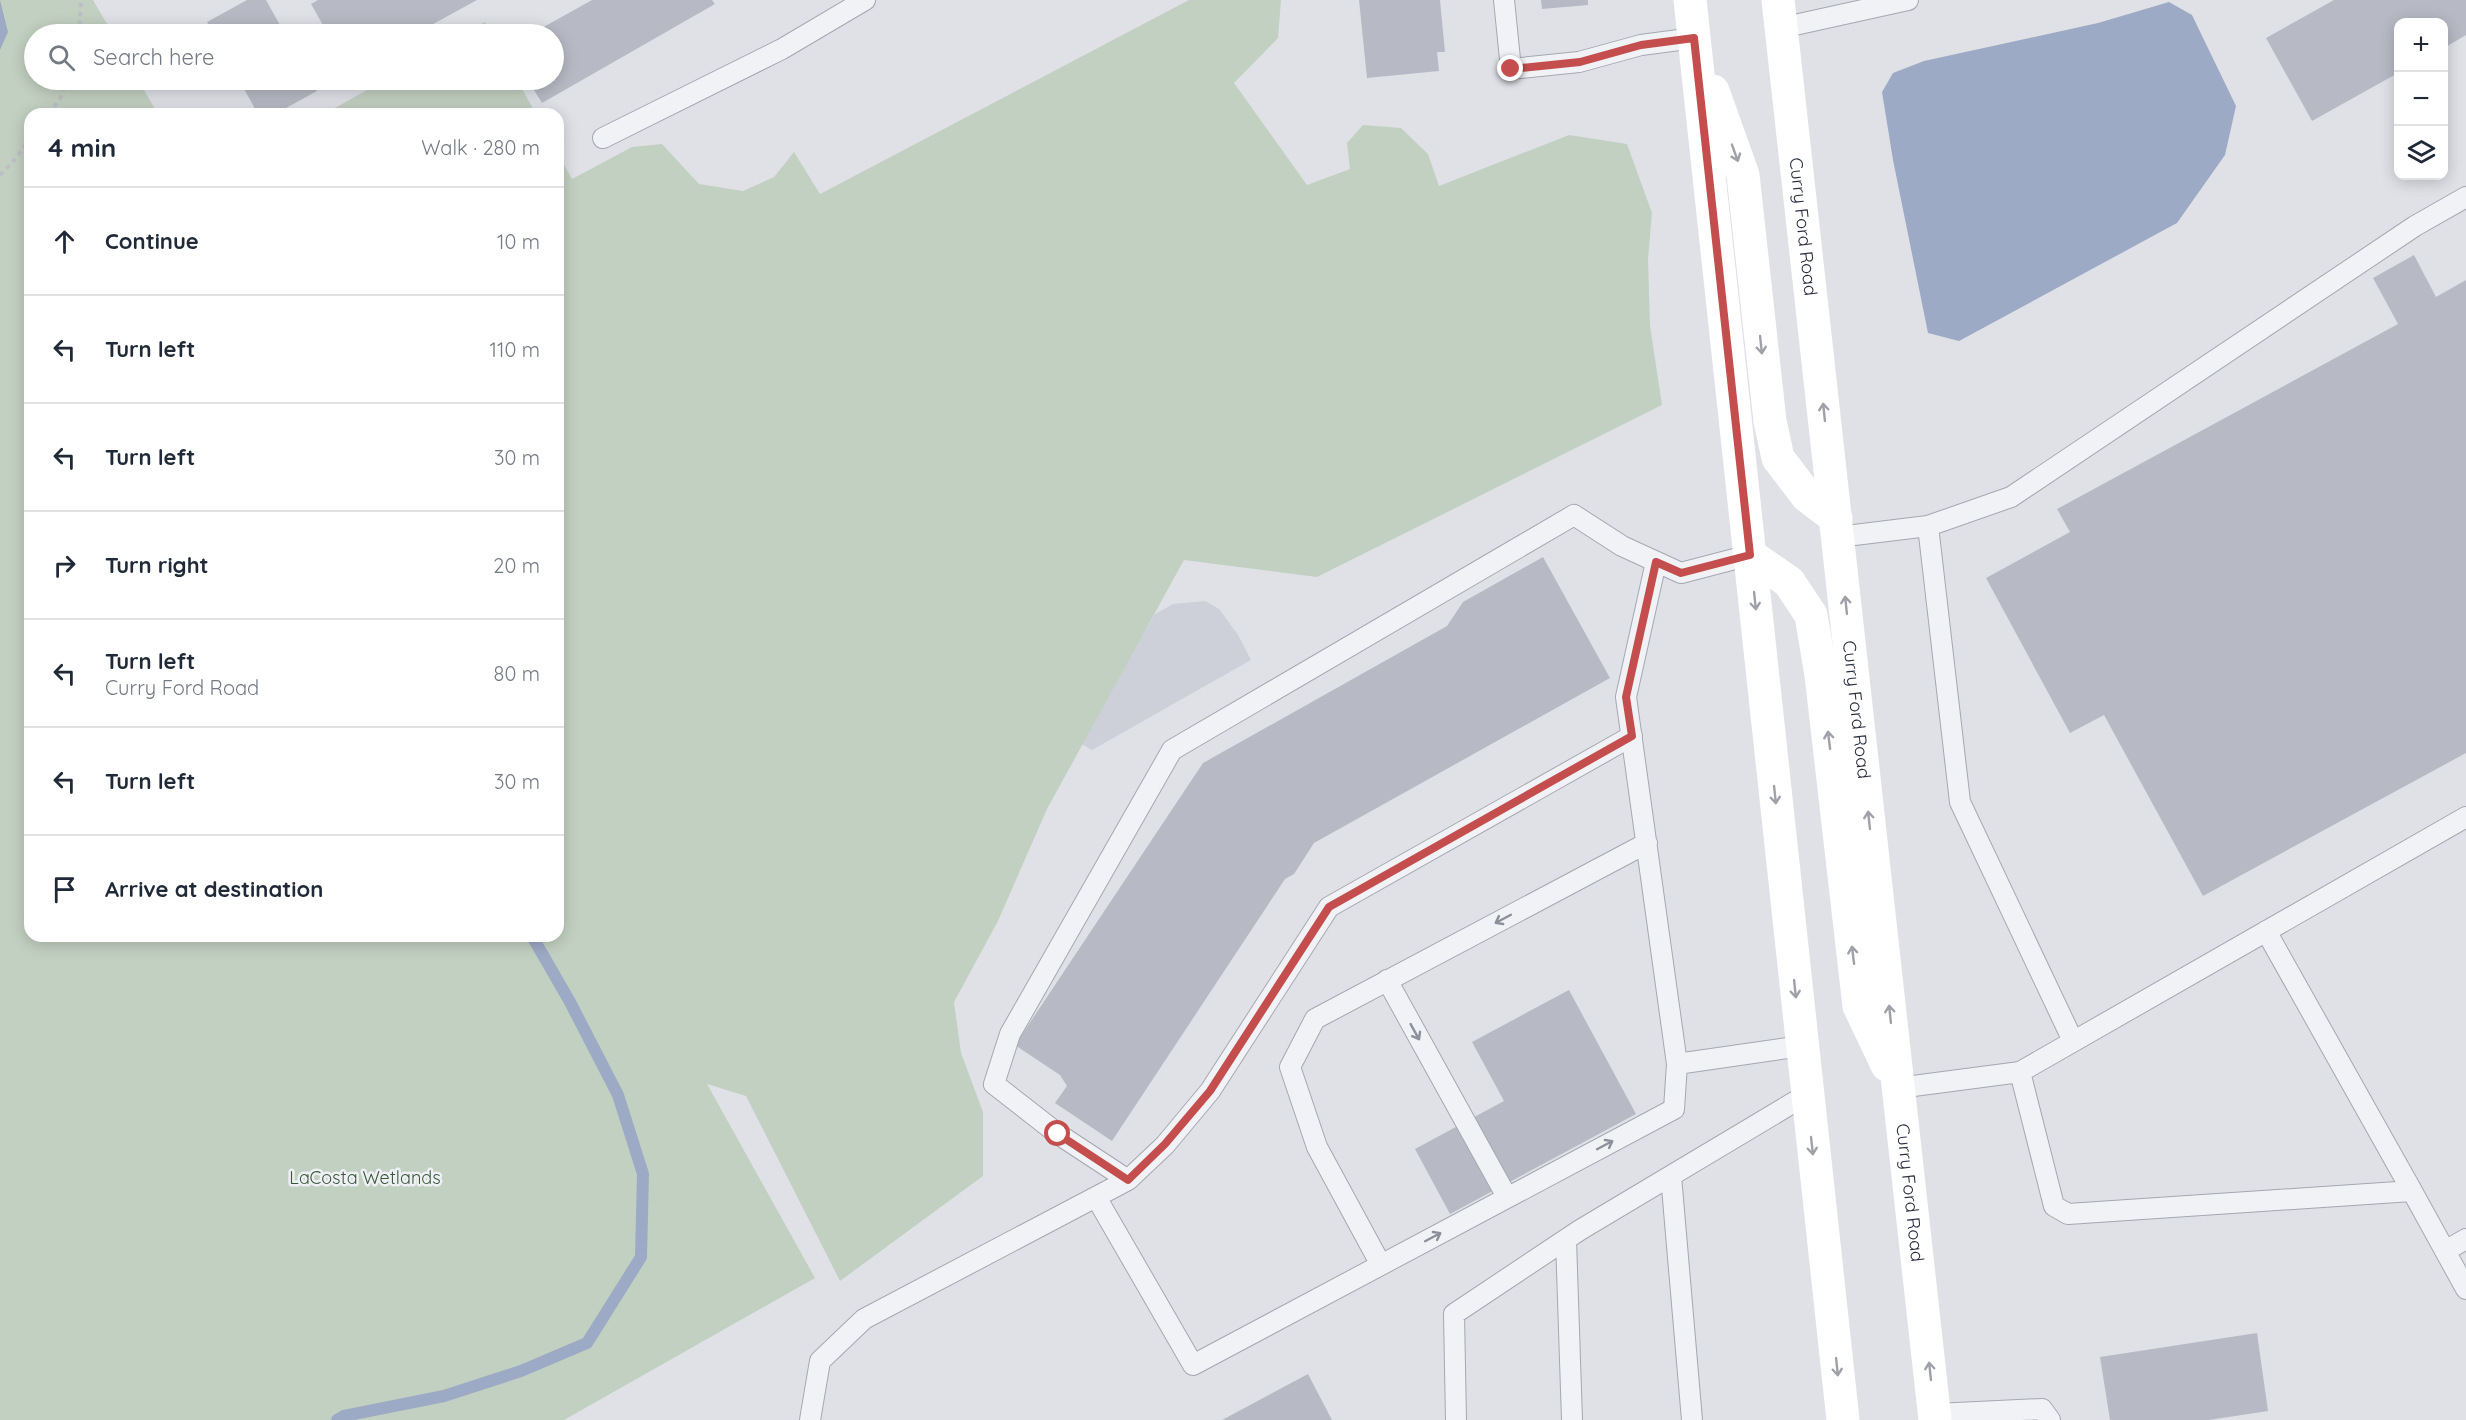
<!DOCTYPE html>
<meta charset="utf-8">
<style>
body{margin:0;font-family:Quicksand,sans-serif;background:#f6f6f7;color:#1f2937}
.controls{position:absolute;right:18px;top:18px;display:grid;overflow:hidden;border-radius:12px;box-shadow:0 3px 15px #0003}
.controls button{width:54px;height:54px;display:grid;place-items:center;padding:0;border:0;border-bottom:2px solid #e0e1e3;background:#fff;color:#1f2937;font:30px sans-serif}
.stop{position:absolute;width:18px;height:18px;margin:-14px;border:4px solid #c44e4d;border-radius:50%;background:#fff}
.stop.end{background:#c44e4d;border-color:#fff;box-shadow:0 2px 6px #0008}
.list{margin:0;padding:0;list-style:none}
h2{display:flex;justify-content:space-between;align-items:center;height:78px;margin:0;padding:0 24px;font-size:26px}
h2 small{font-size:20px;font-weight:400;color:#747a83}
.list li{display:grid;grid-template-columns:39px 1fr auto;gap:18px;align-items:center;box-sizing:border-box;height:108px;padding:0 24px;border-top:2px solid #e0e1e3}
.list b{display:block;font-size:22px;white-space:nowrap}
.list p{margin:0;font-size:20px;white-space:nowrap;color:#747a83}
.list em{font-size:20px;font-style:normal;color:#747a83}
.icon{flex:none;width:33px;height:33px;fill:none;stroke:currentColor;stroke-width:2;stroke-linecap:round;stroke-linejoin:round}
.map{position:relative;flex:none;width:2466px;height:1420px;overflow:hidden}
.search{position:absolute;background:#fff;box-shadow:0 3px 15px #0003;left:24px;top:24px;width:540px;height:66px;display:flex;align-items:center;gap:15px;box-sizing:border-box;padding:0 21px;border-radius:33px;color:#747a83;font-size:22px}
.panel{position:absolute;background:#fff;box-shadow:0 3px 15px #0003;left:24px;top:108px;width:540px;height:834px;border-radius:18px}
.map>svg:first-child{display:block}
.built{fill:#cdd0d9}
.green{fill:#c2d0c1}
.water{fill:#9daac5}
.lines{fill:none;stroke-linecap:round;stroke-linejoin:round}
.stream{stroke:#9daac5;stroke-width:12}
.building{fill:#b7bac4}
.lane-casing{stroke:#a5a7b1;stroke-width:22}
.path{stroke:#bdbfc6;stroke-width:4;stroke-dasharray:4.5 4.5;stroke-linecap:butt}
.lane{stroke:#f1f2f6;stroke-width:20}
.secondary{stroke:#fff;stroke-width:33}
.oneway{stroke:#9fa0a8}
.oneway2{stroke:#8d909a}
.route{stroke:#c44e4d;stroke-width:8}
.labels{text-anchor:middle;stroke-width:5;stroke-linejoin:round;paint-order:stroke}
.street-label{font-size:18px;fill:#292d3d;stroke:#eef0f5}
.park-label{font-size:18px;fill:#395838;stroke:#eef0f5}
</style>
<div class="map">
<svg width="2466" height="1420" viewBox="0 0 2466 1420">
<rect width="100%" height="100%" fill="#dfe1e7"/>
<path class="built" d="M1205 601 1219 609 1238 635 1251 660 1092 750 1078 742 1155 614 1173 604Z"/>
<path class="green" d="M0 0H93L113 34H34V80H138L158 114H30V936H558V154L572 179 632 147 662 144 699 184 743 191 774 177 794 152 820 194 1189 0H1281L1278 38 1234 83 1307 185 1350 169 1347 143 1363 125 1401 128 1428 154 1439 186 1569 135 1627 144 1652 213 1648 259 1650 326 1662 405 1317 577 1184 560 1047 809 998 921 954 1002 961 1053 983 1112V1176L840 1281 746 1096 707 1084 815 1278 564 1420H0Z
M485 22 492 34H463Z
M385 80H517L536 114H324Z"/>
<path class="water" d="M0 0 8 32 0 50Z
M2169 2 2192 15 2236 106 2225 155 2177 223 1959 341 1928 333 1893 160 1882 92 1893 73 1924 61 2098 23Z"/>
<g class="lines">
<path class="stream" d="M337 1420 344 1416 444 1396 521 1371 587 1343 641 1257 643 1174 618 1095 570 1002 532 936"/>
</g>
<path class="building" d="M247 0H266L285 34H214L207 22Z
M318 0H477L415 34H328L311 4Z
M592 0H712L715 4 542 103 528 80H554V34H531Z
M1359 0H1440L1445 52H1437L1439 71 1367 78Z
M1541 0H1588V5L1542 9Z
M2334 0H2466V35L2444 48V22H2398V73L2312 121 2266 38Z
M239 80H310L317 91 275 114H258Z
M2414 255 2436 297 2466 280V753L2203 896 2104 715 2070 733 1986 578 2070 532 2057 509 2398 324 2373 278Z
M1543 557 1610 678 1314 843 1294 874 1285 879 1112 1141 1055 1103 1067 1086 1060 1075 1015 1045 1203 763 1447 626 1463 602Z
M1569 990 1636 1114 1450 1214 1415 1149 1504 1101 1472 1042Z
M2257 1333 2268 1411 2209 1420H2110L2100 1357Z
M1308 1374 1332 1420H1222Z"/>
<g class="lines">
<defs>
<path id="lane" d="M1504 0 1511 69 1579 62 1641 45 1694 38
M1781 28 1908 0
M603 138 782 49 865 0
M1928 526 1960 802 2073 1041
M1838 537 1928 526 2011 497 2415 226 2466 197
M2266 931 2412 1191
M1387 980 1507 1197
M1677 1064 1801 1046
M2020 1072 2054 1206 2068 1214 2412 1191 2466 1289
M1898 1088 2020 1072 2466 817
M1671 1176 1692 1420
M1128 1180 1165 1145 1210 1091 1329 907 1632 736
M1096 1197 1193 1365 1674 1109 1677 1064 1626 697 1656 562
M1566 1240 1572 1420
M2445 1251 2466 1239
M1381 1265 1317 1147 1290 1067 1315 1019 1647 843
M1935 1414 2042 1409 2050 1420
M810 1420 820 1361 864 1319 1128 1180 1058 1134 994 1084 1010 1034 1172 750 1574 515 1622 546 1681 573 1750 555
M1456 1420 1454 1314 1580 1230 1806 1095"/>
</defs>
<use href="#lane" class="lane-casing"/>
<path class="path" d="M79 34 81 0
M49 114 60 99 66 80
M0 175 11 164 30 139"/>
<use href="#lane" class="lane"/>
<g class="secondary">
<path d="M1690 0 1843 1420"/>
<path id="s1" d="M1778 0 1935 1420"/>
<path d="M1713 91 1743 175 1770 421 1778 458 1807 496 1836 518"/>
<path d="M1750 555 1789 582 1811 615 1821 675 1859 1006 1887 1065"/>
</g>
</g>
<defs><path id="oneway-shaft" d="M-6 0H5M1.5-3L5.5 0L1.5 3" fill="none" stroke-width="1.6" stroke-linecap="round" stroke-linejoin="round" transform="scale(1.5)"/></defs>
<g class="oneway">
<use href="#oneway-shaft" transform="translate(1735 153) rotate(70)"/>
<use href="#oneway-shaft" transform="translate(1761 345) rotate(84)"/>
<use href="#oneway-shaft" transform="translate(1824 412) rotate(-96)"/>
<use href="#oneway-shaft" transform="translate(1755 601) rotate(84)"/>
<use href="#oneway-shaft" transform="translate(1846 605) rotate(-96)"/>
<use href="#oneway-shaft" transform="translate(1829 740) rotate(-97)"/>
<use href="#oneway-shaft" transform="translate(1775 795) rotate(84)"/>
<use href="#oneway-shaft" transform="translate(1869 820) rotate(-96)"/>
<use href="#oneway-shaft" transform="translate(1853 955) rotate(-97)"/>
<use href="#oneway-shaft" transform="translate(1795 989) rotate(84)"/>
<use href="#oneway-shaft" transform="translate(1890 1014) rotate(-96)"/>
<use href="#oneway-shaft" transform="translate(1812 1146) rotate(84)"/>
<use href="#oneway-shaft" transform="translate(1837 1367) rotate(84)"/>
<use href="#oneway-shaft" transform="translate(1930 1371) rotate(-96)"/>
</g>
<g class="oneway2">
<use href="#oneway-shaft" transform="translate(1503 919) rotate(152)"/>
<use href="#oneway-shaft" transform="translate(1415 1032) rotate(61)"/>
<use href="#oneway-shaft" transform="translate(1605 1145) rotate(-28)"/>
<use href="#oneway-shaft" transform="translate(1433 1237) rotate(-28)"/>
</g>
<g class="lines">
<path class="route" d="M1058 1134 1128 1180 1165 1144 1210 1091 1329 907 1632 736 1626 697 1656 562 1681 573 1750 555 1694 38 1641 45 1580 62 1511 69"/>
</g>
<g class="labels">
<g class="street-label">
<text dy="6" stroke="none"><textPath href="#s1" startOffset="228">Curry Ford Road</textPath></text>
<text dy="6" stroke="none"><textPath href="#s1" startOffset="714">Curry Ford Road</textPath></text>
<text dy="6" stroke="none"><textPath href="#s1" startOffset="1200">Curry Ford Road</textPath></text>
</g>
<g class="park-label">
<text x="365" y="1184">LaCosta Wetlands</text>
</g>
</g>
</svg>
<div class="controls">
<button>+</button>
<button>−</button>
<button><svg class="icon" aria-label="layers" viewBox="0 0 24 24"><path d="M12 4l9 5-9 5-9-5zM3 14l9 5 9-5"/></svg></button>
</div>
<div class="stop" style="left:1058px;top:1134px"></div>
<div class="stop end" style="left:1511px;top:69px"></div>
<div class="search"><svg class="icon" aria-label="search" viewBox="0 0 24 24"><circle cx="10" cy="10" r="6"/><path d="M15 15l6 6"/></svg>Search here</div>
<section class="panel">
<h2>4 min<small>Walk · 280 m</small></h2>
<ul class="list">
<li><svg class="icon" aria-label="ahead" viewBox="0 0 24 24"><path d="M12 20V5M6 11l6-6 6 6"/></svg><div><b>Continue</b></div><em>10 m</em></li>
<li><svg class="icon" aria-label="left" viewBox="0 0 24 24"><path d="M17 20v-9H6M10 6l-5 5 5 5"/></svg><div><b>Turn left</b></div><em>110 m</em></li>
<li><svg class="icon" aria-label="left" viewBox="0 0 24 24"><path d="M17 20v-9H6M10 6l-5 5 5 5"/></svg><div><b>Turn left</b></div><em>30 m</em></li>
<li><svg class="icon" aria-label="right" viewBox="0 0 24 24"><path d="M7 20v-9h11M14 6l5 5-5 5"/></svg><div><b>Turn right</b></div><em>20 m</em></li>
<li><svg class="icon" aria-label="left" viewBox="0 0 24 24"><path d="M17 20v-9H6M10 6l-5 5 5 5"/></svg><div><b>Turn left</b><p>Curry Ford Road</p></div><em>80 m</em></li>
<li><svg class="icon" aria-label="left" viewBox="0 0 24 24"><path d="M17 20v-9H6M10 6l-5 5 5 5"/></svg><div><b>Turn left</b></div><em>30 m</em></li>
<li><svg class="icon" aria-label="arrive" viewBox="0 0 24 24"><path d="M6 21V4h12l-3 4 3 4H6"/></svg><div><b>Arrive at destination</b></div></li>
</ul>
</section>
</div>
